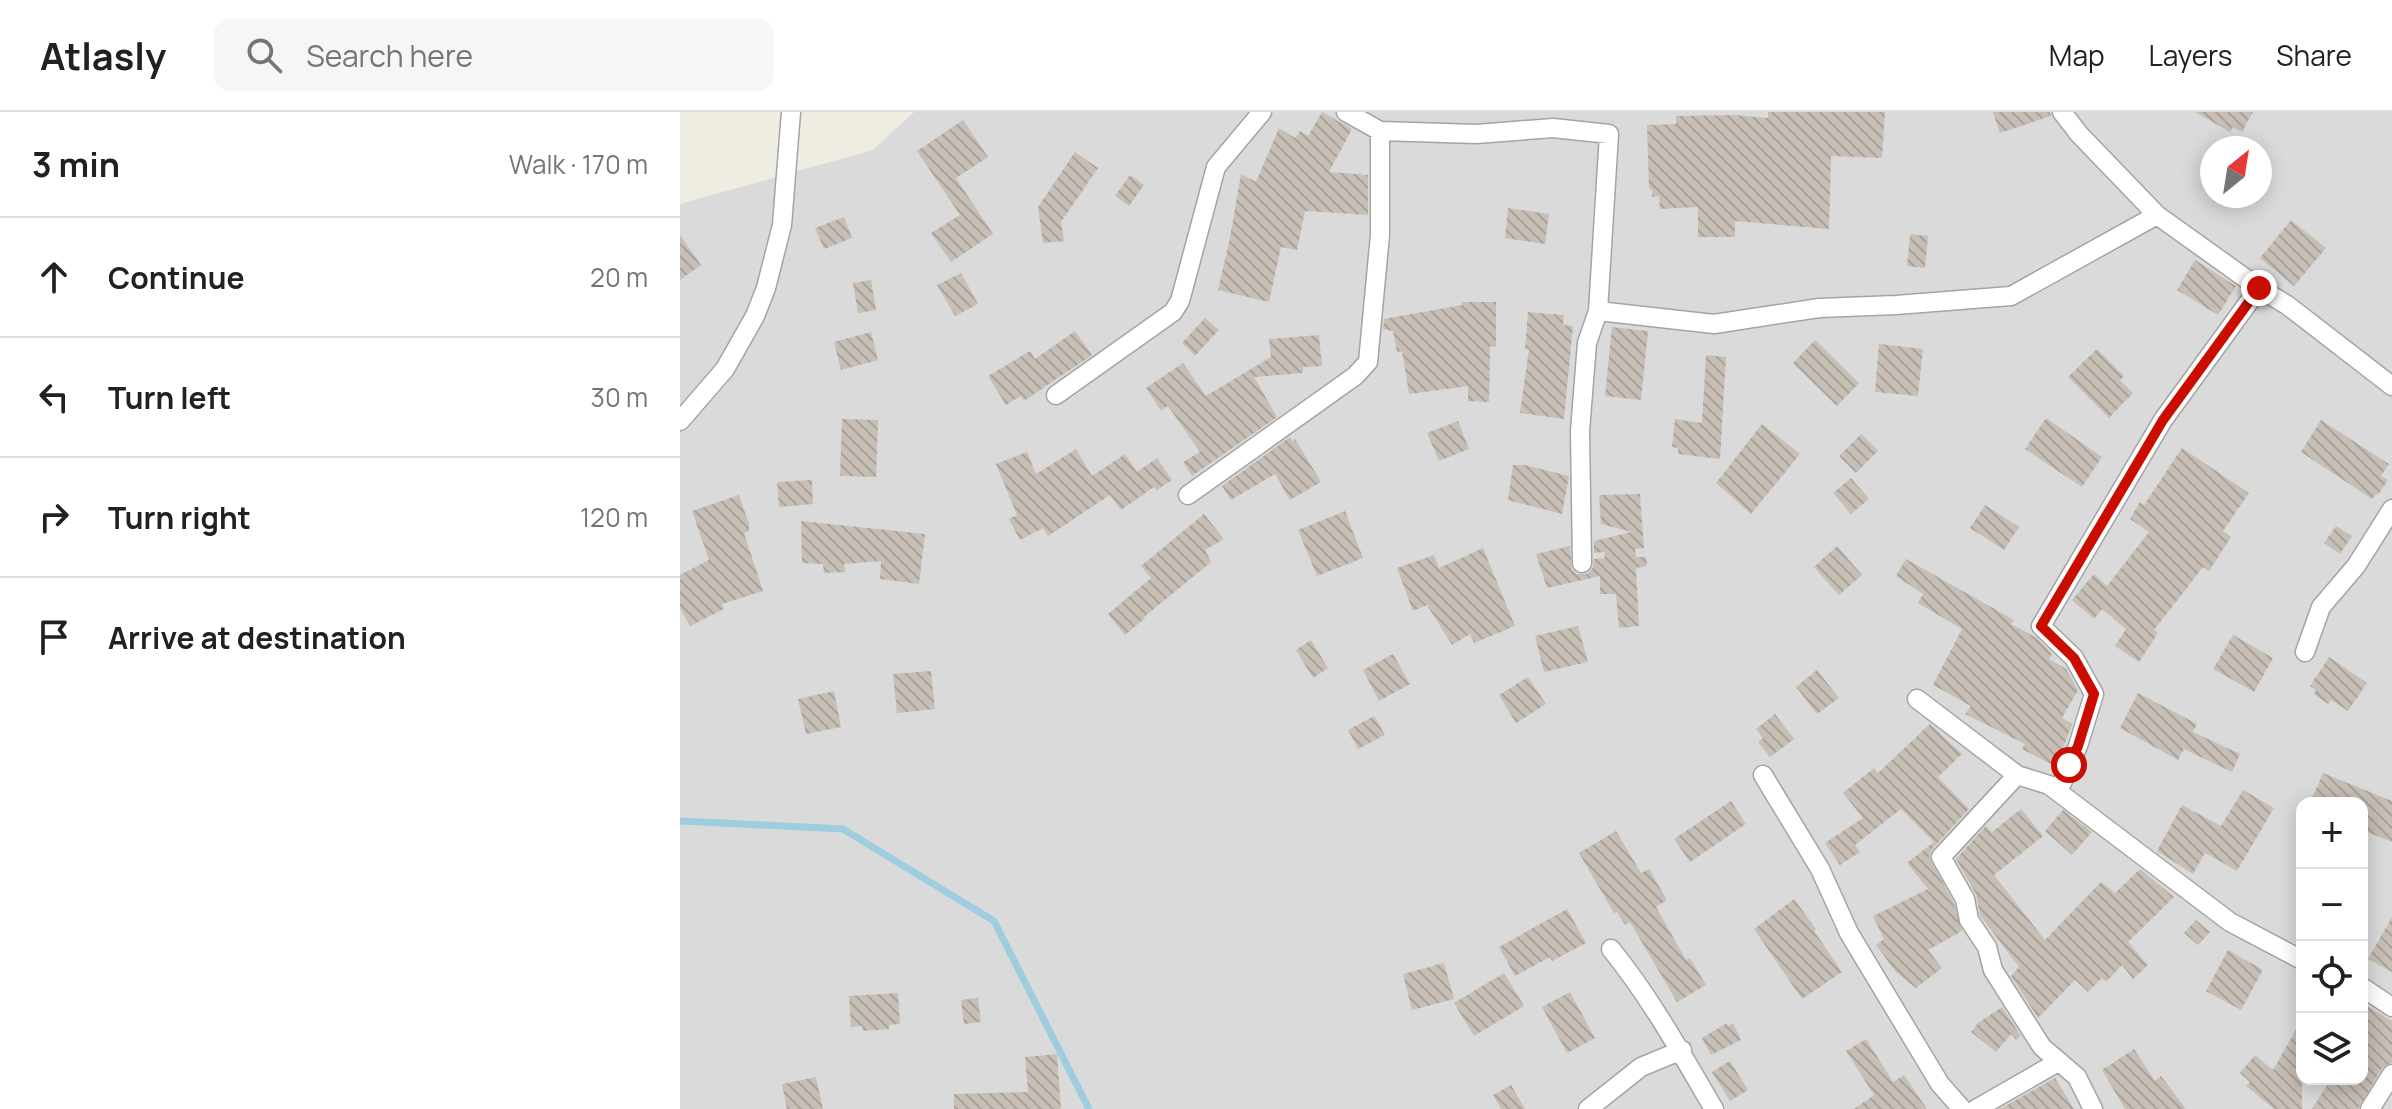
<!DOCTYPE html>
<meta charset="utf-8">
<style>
body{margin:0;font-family:Manrope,sans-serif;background:#f6f6f6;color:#202124}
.controls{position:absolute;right:24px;bottom:24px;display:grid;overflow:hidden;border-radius:16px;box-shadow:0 4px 20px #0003}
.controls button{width:72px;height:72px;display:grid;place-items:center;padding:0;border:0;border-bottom:2px solid #e0e0e0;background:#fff;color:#202124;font:40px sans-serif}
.compass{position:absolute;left:1520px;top:24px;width:72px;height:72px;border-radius:50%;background:#fff;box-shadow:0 4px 20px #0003;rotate:30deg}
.stop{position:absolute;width:24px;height:24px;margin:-18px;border:6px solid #cb0d00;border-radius:50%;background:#fff}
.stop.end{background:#cb0d00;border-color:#fff;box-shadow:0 2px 8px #0008}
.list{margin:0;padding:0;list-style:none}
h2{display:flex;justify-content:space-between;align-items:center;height:104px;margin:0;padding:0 32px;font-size:34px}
h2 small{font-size:26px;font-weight:400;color:#757577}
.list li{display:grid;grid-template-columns:52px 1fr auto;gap:24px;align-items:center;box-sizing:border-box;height:120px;padding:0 32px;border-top:2px solid #e0e0e0}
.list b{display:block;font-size:30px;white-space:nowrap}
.list em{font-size:26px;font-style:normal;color:#757577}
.icon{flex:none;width:44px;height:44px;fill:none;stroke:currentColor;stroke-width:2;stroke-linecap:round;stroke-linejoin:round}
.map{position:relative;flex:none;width:1712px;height:997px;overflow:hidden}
header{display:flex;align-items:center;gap:48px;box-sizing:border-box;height:112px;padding:0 40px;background:#fff;border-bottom:2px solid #e0e0e0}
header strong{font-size:38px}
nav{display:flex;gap:44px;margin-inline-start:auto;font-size:28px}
.search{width:560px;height:72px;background:#f6f6f6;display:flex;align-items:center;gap:20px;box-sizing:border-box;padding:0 28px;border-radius:16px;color:#757577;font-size:30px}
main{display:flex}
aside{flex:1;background:#fff}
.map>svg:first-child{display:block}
.residential{fill:#dbdada;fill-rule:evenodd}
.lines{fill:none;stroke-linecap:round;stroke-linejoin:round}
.stream{stroke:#9fcde0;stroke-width:7}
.building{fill:url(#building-back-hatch)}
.minor-casing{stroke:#a4a4a4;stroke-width:21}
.minor{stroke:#fff;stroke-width:18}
.route{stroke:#cb0d00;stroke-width:10}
</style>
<header>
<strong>Atlasly</strong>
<div class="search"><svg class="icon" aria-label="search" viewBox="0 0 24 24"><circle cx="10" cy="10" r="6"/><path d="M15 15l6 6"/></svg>Search here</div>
<nav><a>Map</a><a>Layers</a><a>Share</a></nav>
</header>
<main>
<aside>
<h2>3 min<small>Walk · 170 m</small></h2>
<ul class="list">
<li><svg class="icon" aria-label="ahead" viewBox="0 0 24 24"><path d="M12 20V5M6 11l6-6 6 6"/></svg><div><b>Continue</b></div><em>20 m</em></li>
<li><svg class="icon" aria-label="left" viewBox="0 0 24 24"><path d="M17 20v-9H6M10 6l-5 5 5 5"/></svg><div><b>Turn left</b></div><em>30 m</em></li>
<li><svg class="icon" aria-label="right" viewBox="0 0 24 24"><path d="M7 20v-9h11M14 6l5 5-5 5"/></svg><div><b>Turn right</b></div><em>120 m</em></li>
<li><svg class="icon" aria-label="arrive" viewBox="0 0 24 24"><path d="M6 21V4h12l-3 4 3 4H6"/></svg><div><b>Arrive at destination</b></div></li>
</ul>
</aside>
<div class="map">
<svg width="1712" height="997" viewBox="0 0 1712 997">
<defs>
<pattern id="building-back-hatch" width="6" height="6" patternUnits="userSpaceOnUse" patternTransform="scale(2)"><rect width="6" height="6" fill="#c7beb5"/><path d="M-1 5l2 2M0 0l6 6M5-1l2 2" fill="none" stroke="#aaa39b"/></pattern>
</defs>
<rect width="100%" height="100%" fill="#efece2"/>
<path class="residential" d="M234 0H1712V997H0V92L193 38ZM1532 36H1580V84H1532ZM1622 691H1682V967H1622Z"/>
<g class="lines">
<path class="stream" d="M0 709 163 717 314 809 409 997"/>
</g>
<path class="building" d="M642 0 672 17 649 60 688 63V103L625 99 617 138 601 135 589 190 538 178 550 126 561 62 576 70 599 16 615 26 620 19 628 24Z
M1088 0H1205L1202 46 1151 44 1149 117 1055 109V125H1018V95L980 97 979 84 972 85V77H969L967 13 996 12V4L1053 3 1088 6Z
M1313 0H1370L1371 4 1320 21Z
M1515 0H1573L1562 20 1553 15 1550 20Z
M283 8 308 45 276 66 313 122 271 150 251 121 280 103 237 39Z
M395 40 418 56 381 110 384 129 363 131 358 95Z
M450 63 464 73 449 94 435 84Z
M828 96 869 102 865 132 825 126Z
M164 105 172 126 144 137 135 116Z
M1611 108 1646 136 1614 174 1580 146Z
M1230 122 1248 124 1245 156 1227 154Z
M0 123 21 153 0 168Z
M1515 148 1556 174 1538 203 1497 178Z
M281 161 298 192 275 204 257 173Z
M191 168 196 198 178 201 173 171Z
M782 190H816V235L810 234 809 290 788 289V274L729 282 722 239 717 240 713 219 703 217 704 207 782 193Z
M848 200 884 203 883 213 893 214 884 307 840 301 849 237H845Z
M525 206 539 218 515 244 502 231Z
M932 215 968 219 961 288 925 284Z
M395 219 412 243 344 289 341 284 326 293 308 264 350 239 355 247Z
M191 220 198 248 161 258 154 230Z
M639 223 642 254 623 255V261L574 265 597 305 512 364 503 350 520 340 488 294 481 299 466 276 503 251 526 284 591 245 589 227Z
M1135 228 1179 271 1157 294 1113 251Z
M1199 232 1243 237 1238 284 1195 280Z
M1417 237 1444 264 1440 268 1453 281 1429 306 1388 265Z
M1026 243 1046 245 1040 347 998 342V336L992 335 995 307 1022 311Z
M1366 306 1422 345 1402 375 1345 337Z
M162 307 198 308 196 365 160 364Z
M1641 308 1709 352 1701 364 1708 368 1698 383 1696 382 1692 387 1621 340Z
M778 309 789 337 759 349 747 321Z
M1082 312 1120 342 1071 402 1036 371Z
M1181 322 1198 339 1176 361 1159 344Z
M610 325 612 329 615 327 641 370 610 388 595 362 551 388 542 374Z
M1502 336 1569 381 1543 419 1551 425 1529 459 1523 455 1474 518 1478 521 1459 550 1435 534 1446 517 1422 497 1414 507 1392 488 1414 462 1427 474 1469 420 1450 407 1460 390 1464 393Z
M396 337 412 364 445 342 457 360 477 346 492 368 477 378 474 375 441 398 430 383 368 424 363 416 340 428 329 407 337 403 316 352 347 340 356 362Z
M833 353H845L889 364 882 402 828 388Z
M1171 366 1189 387 1171 402 1153 381Z
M132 368 133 392 99 395 97 370Z
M960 382 964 436 955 437 956 445H966L967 454 956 456 959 514 939 516 936 482H920V464L867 476 856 442 890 434 892 458 897 462H907L913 456 914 447 925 446 924 440 914 441V429L951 420 921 412 919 383Z
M59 383 69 412V419L64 421 83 479 42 492 44 497 10 514 0 496V463L29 448 12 399Z
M1305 393 1339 415 1324 438 1290 416Z
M665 399 683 446 637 464 618 418Z
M524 402 544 427 525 438 531 450 464 505 465 506 445 523 428 502 471 466 461 454Z
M121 409 245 422 239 472 200 467 201 449 164 452 165 460 144 461 143 452 122 451Z
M1656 414 1672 424 1660 442 1644 431Z
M1157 434 1182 463 1159 483 1134 455Z
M803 436 835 514 794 531 790 522 772 533 747 493 733 499 717 456 754 443 759 456Z
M1226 447 1334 508 1331 512 1357 526 1372 542 1369 547 1386 557 1398 578 1382 606 1392 612 1376 655 1342 637 1345 632 1285 602 1291 594 1253 573 1282 517 1238 491 1243 482 1216 464Z
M898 514 908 550 864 560 855 524Z
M1553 523 1593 546 1574 580 1533 557Z
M631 528 648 556 633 566 616 538Z
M713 542 730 572 699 589 683 558Z
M1649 545 1687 571 1668 599 1651 588 1648 592 1634 582 1636 578 1630 574Z
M1137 558 1159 586 1137 602 1116 575Z
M251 559 255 597 217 601 213 562Z
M848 565 866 592 836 611 819 583Z
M154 579 161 615 126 622 118 587Z
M1458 581 1517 612 1513 620 1560 642 1552 660 1504 637 1498 648 1440 616Z
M1095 602 1114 627 1090 645 1078 630 1083 626 1076 617Z
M694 604 705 623 678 637 668 618Z
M1250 612 1282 642 1258 665 1289 697 1252 737 1249 745 1274 791 1282 819 1248 838 1262 856 1236 876 1216 860 1196 833 1204 827 1193 804 1248 777 1227 751 1254 730 1221 697 1175 733 1180 740 1160 753 1145 731 1183 706 1163 681 1194 656 1198 661Z
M1643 661 1712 689V730L1682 718V691H1630Z
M1563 678 1594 696 1557 759 1525 741 1513 762 1477 739 1502 693 1541 714Z
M1051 689 1066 712 1010 750 994 727Z
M1341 697 1363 724 1314 763 1365 828 1421 770 1435 781 1460 757 1494 785 1448 830 1468 853 1453 867 1442 853 1426 870 1422 866 1408 880 1395 868 1358 906 1331 864 1339 855 1300 803 1296 782 1276 747 1306 714 1312 720Z
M1383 698 1412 720 1392 743 1365 719Z
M936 719 961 761 969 757 987 788 976 795 1006 848 1010 846 1026 873 997 890 950 810 945 813 937 800 934 801 899 741Z
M1114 787 1136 817 1134 819 1162 860 1122 887 1074 817Z
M887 797 906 831 872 849 870 845 835 864 819 835Z
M1712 805V860L1688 847Z
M1516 808 1530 820 1518 833 1504 821Z
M1548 838 1583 858 1561 898 1526 879Z
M764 851 774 887 732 898 723 862Z
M824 861 844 894 794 924 774 891Z
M890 880 915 926 887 941 862 895Z
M218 881 220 912 209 913V917L183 919 182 914 171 915 169 884Z
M298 886 301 910 284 912 281 888Z
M1682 891 1712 909V950L1702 956 1678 997H1632L1651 967H1682Z
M1322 895 1341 924 1336 928 1331 922 1316 940 1291 920 1298 911Z
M1622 907V997H1594L1566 974 1570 970 1560 961 1575 943 1593 958Z
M1047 911 1048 914 1053 911 1061 928 1031 943 1022 926Z
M1186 927 1213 970 1224 963 1247 997H1174L1194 983 1166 939Z
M1454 937 1475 969 1481 964 1506 997H1445L1422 958Z
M377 942 381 997H274V982L348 980 345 945Z
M1050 949 1068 978 1050 989 1032 960Z
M136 965 143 997H107L102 972Z
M1375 966 1394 997H1320Z
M831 973 845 997H821L813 983Z"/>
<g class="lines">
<defs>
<path id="minor" d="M666 0 700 19 796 22 873 16 929 22 918 199 907 231 900 319 902 451
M1382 0 1399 22 1477 103 1579 176 1607 193 1712 274
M918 199 1034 212 1139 196 1216 193 1331 184 1477 103
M376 283 493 200 500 189 536 55 582 0
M0 309 45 257 75 204 86 176 102 113 111 0
M508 383 675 264 688 250 700 123V19
M1625 540 1641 495 1676 454 1712 397
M1237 587 1337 663 1369 673 1550 810 1622 848
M1083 663 1140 757 1169 821 1260 972 1282 997
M1337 663 1261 745 1285 787 1289 808 1307 835 1313 858 1362 935 1397 965 1413 997
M1378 680 1398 634 1414 582 1394 546 1361 514 1483 308 1579 176
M931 837C972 888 1001 941 1034 997
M1682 875 1712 895
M908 997 961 955 1002 938
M1296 997 1378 950
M1690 997 1712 962"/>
</defs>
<use href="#minor" class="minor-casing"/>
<use href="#minor" class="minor"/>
</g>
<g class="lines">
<path class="route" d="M1389 653 1398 634 1414 582 1394 546 1361 514 1483 308 1579 176"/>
</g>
</svg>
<div class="controls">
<button>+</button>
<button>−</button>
<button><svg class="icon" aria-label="locate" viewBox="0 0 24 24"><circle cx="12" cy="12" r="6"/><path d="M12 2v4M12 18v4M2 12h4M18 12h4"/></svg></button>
<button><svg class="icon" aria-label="layers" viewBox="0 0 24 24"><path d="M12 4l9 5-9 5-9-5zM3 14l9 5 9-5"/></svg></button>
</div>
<svg class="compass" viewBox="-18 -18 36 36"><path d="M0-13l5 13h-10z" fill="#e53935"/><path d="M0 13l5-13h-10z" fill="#757577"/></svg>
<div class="stop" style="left:1389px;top:653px"></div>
<div class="stop end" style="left:1579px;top:176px"></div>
</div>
</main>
